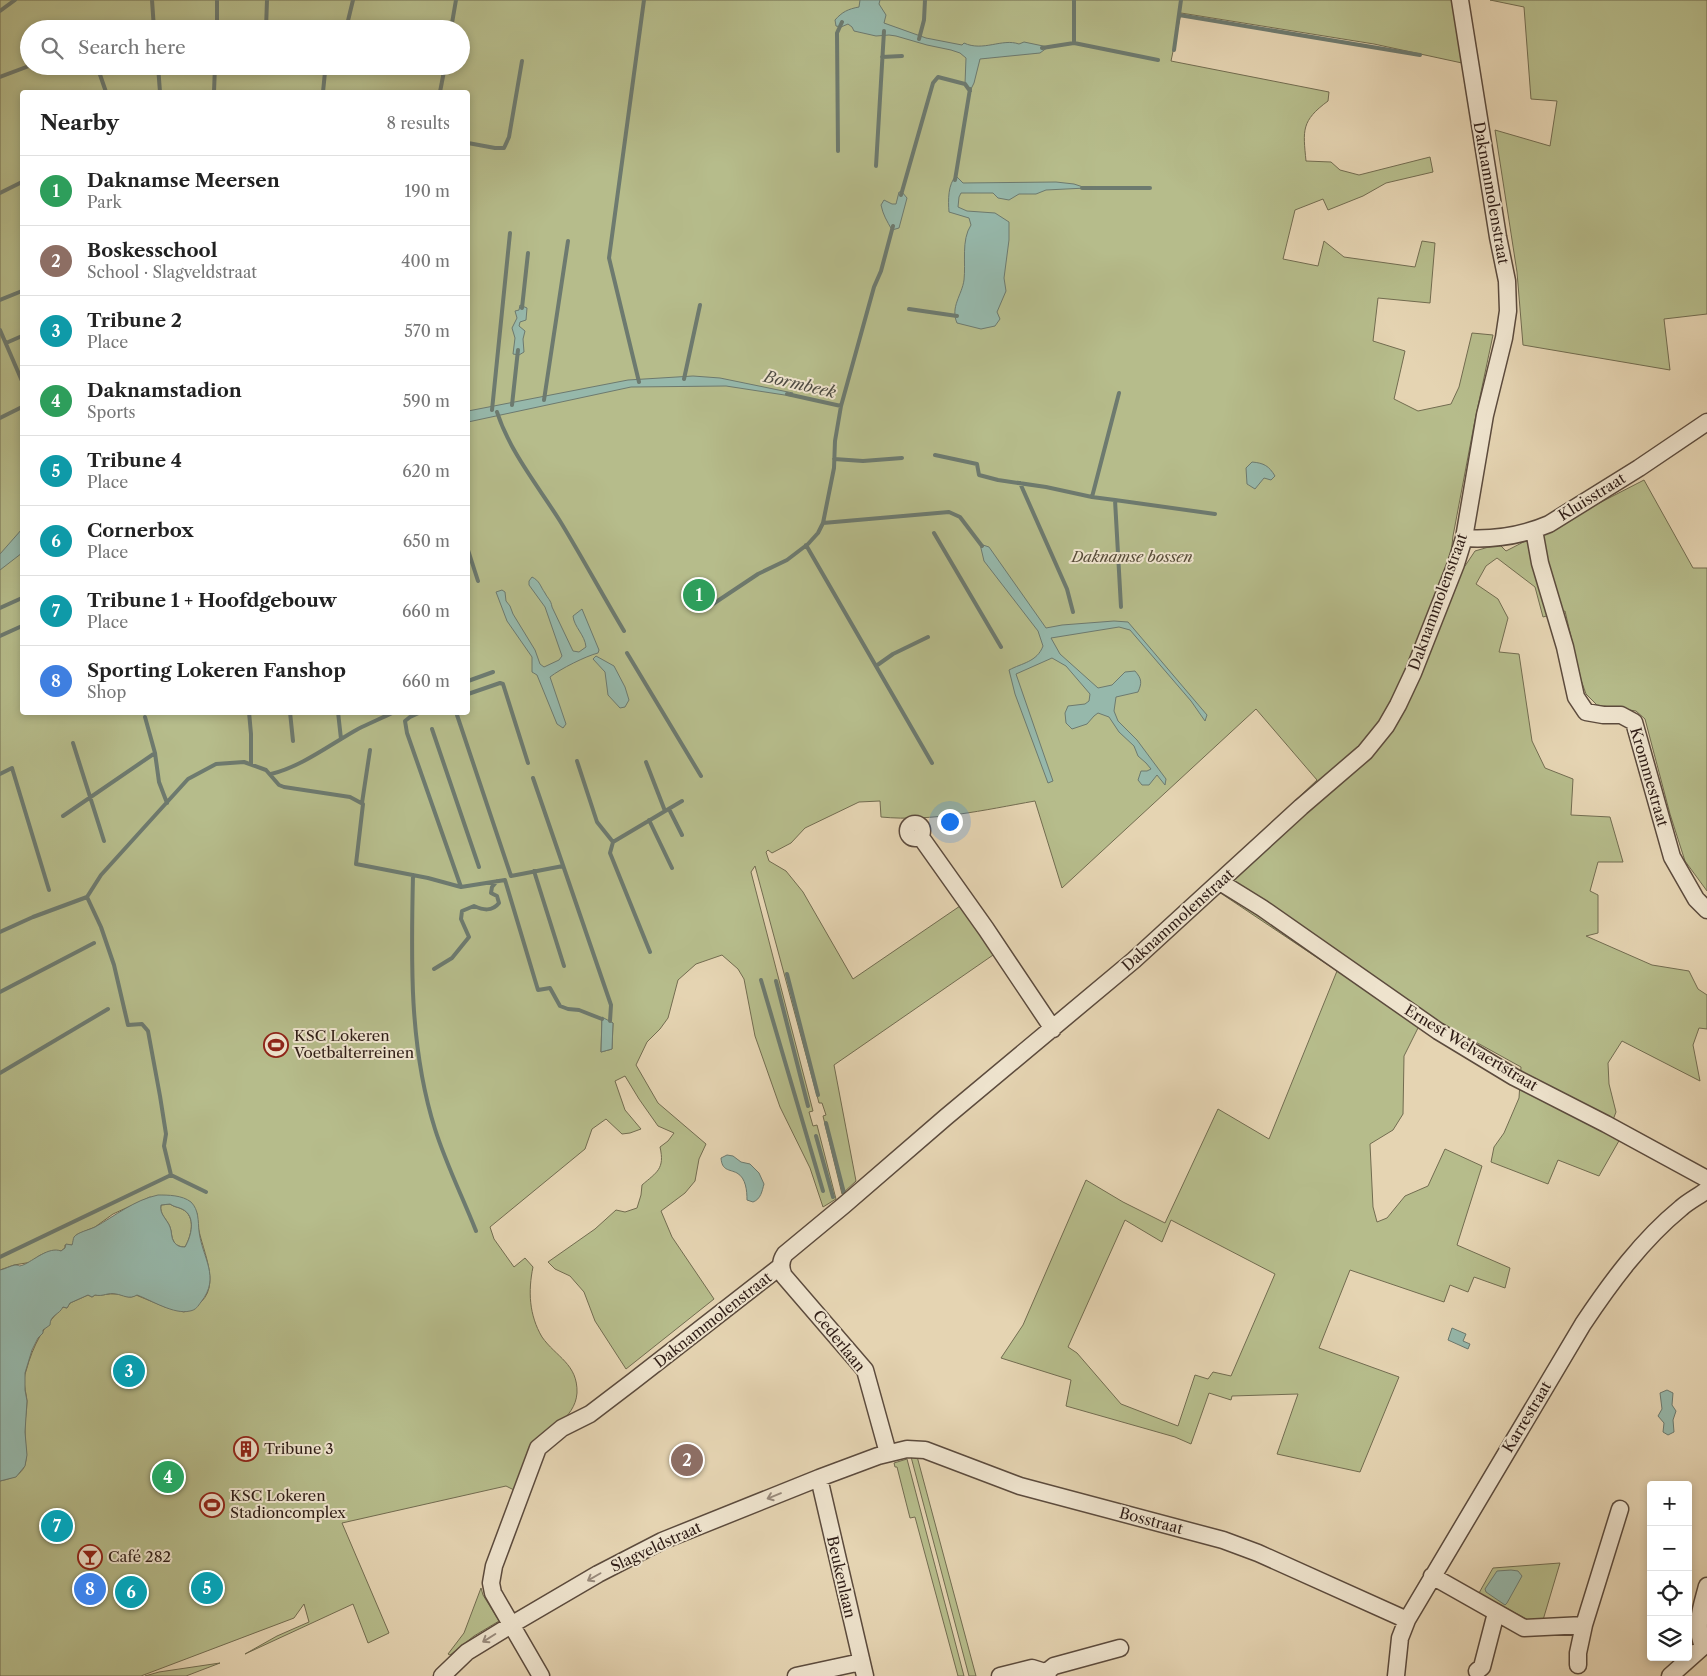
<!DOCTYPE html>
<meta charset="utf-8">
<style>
body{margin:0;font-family:"Libre Caslon Text",serif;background:#f6f6f6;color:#222}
.controls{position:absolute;right:15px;bottom:15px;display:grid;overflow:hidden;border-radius:5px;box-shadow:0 2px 8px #0003}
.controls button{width:45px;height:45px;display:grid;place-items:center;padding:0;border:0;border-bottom:1px solid #e0e0e0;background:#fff;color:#222;font:25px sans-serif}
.you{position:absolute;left:949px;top:821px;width:18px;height:18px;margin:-12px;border:4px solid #fff;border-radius:50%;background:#1a73e8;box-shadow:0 0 0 8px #1a73e833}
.badge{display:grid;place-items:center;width:32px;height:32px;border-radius:50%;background:#8f2418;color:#fff;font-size:16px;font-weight:700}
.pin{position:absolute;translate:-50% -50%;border:2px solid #fff;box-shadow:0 1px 5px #0006}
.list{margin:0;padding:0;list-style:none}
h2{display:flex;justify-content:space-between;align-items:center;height:65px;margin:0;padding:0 20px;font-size:21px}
h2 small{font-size:16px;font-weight:400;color:#767676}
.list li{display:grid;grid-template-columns:32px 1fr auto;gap:15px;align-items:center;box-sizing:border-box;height:70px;padding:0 20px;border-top:1px solid #e0e0e0}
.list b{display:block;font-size:19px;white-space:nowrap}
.list p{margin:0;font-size:16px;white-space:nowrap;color:#767676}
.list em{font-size:16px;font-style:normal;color:#767676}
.icon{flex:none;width:28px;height:28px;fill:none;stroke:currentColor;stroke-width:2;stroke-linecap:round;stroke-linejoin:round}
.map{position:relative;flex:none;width:1707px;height:1676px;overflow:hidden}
.search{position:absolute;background:#fff;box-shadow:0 2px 8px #0003;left:20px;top:20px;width:450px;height:55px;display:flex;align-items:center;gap:12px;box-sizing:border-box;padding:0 18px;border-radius:28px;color:#767676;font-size:19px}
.panel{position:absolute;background:#fff;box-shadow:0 2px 8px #0003;left:20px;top:90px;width:450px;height:625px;border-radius:5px}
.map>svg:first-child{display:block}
.green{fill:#b6bc8b;stroke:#726c50;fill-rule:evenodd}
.water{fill:#96b8ab;stroke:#6d7a6f;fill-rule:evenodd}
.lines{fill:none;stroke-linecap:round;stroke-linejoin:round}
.stream{stroke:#6d7a6f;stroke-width:4}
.minor-casing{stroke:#5c4b3d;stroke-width:19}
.minor{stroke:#eee3cd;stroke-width:16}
.oneway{stroke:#988a7b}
.labels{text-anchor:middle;stroke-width:4;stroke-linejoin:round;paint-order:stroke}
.street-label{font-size:15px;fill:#2f1d16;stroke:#eee3cd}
.park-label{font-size:15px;font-style:italic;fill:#584d39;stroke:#eee3cd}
.poi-label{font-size:15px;fill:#2f1d16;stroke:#eee3cd;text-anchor:start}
.water-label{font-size:16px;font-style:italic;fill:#4e4c43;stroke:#eee3cd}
</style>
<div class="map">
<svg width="1707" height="1676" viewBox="0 0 1707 1676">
<rect width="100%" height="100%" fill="#e5d4b2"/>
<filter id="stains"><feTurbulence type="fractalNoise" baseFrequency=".004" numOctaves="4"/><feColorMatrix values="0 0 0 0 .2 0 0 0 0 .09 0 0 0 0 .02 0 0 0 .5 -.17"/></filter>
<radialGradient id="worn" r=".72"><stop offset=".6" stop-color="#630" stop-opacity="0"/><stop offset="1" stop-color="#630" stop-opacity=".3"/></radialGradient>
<path class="green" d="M0 0H1452L1462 63 1374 44 1181 13 1171 61 1329 92 1328 101C1301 121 1303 130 1306 161L1331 162 1340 170 1359 175 1430 157 1433 172 1386 183 1363 196 1328 210 1323 199 1295 210 1283 259 1318 266 1324 241 1344 257 1415 267 1422 241 1435 243 1430 303 1378 298 1373 341 1405 351 1394 399 1418 411 1451 404 1459 387 1472 333 1493 335 1474 425 1453 536 1450 563 1465 566 1475 551 1499 544 1506 551 1644 480 1693 568H1707V891L1685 861 1670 814 1645 719 1636 711 1597 705 1586 694 1581 680 1565 611 1543 617 1535 587 1497 558 1486 566 1476 584 1498 599 1508 618 1499 652 1519 654 1532 741 1545 768 1573 779 1571 815 1610 817 1623 862H1598L1590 891 1598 895V933L1586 936 1652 965 1689 971 1698 989 1707 995V1029L1699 1028 1693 1045 1700 1081 1622 1041 1608 1063 1609 1084 1616 1112 1608 1133 1620 1139 1599 1176 1558 1160 1548 1184 1491 1162 1494 1147 1504 1133 1519 1098 1521 1067 1425 1014 1404 1056 1403 1114 1393 1130 1370 1144 1373 1207 1377 1222 1387 1218 1405 1196 1428 1186 1445 1149 1482 1166 1457 1245 1510 1268 1505 1288 1474 1277 1468 1292 1450 1285 1444 1302 1350 1270 1319 1348 1399 1377 1360 1472 1277 1454 1298 1394 1232 1396 1231 1400 1209 1393 1191 1444 1175 1437 1066 1406 1071 1380 1001 1358 1023 1325 1086 1180 1123 1202 1165 1223 1218 1109 1269 1139 1337 971 1207 884 1317 780 1256 709 1062 888 1035 801C984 810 933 822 881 817L880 801 859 802 805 828 791 843 772 853 768 850 766 852 769 861 786 871 803 892 853 979 960 906 996 953 834 1065 856 1181 842 1194 823 1116 826 1115 822 1103H819L755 866 751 872 813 1111 809 1112 813 1126 817 1125 836 1199 823 1207 810 1168 780 1107 755 1036 744 979 738 969 722 955 696 964 678 980 668 1018 660 1029 647 1042 636 1065 658 1103 706 1144 699 1159 695 1181 685 1193 661 1211 672 1237 714 1299 626 1369 595 1321 584 1292 570 1276 555 1269 548 1262 595 1229 616 1210 625 1212 637 1208 641 1195 642 1185C657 1172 665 1169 660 1147L668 1141 674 1133 658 1126 639 1099 625 1076 615 1081 625 1110 641 1129 630 1133 622 1134 606 1119 592 1129 585 1149 490 1227 494 1239 514 1267 525 1258 533 1267C528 1291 529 1315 542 1337 556 1357 578 1364 577 1393 575 1420 546 1429 533 1449 525 1461 520 1477 514 1490L506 1486 342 1523 389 1633 368 1643 353 1604 245 1654 277 1636 309 1622 304 1604 294 1618 141 1676H0V1481C34 1474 25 1458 25 1432 24 1422 27 1412 27 1401 26 1391 22 1381 26 1371 33 1345 44 1325 63 1307L67 1308 70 1303 88 1295 92 1297 95 1295C103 1296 108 1293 116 1294 124 1294 129 1300 136 1295L165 1307 184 1312C189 1309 196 1306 201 1302 224 1280 195 1240 197 1213L150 1197 113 1214 95 1227 78 1234 75 1236 73 1245H65V1248L61 1251C51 1250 38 1254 32 1262L14 1265 0 1270ZM29 29H461V66H29ZM22 92H468V712H22ZM602 1018 613 1023 612 1049 601 1052ZM1125 1220 1162 1242 1171 1220 1275 1274 1231 1376 1213 1372 1208 1379 1195 1375 1178 1426 1121 1404 1077 1353 1068 1347Z
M1490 0H1707V314L1664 319 1670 370 1523 345 1517 272 1495 130 1550 146 1557 101 1531 99 1524 7Z
M170 1204C174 1207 178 1207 182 1209 197 1217 191 1236 185 1247 181 1247 177 1246 174 1242 171 1238 172 1232 170 1227 167 1219 159 1214 161 1205Z
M916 1452 918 1460 976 1676H969L910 1453Z
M907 1459 964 1676H958L915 1517 910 1518 897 1467H895L894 1463Z
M1560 1563 1543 1620 1530 1621 1479 1593 1493 1568Z
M481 1588 483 1595 499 1621 474 1636 450 1655 448 1654 464 1633Z
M220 1663 186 1676H145L159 1672Z"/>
<path class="water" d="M860 0H880L879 4 886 15 884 23 926 38 962 45 964 43C983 52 1002 38 1019 44L1024 42 1048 47 1040 53 980 59 974 83 970 91 965 84 966 58 960 53 951 50 927 45 896 36 889 35 876 36 854 31 852 27 848 24 841 27 836 26 835 20C842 12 848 9 859 7Z
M956 176 963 183 1056 182 1074 184 1086 188 1046 190 1036 194H1019L1009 200 998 198 993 193H961L959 197 958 207 967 211 995 213 1009 222V240L1004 278 1006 291 997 312 1000 319 995 326 981 329 957 323C950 307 962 295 964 280 966 263 961 240 971 225L969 218 949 212C948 200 948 184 956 176Z
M899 192H902L907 198 899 228 892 230C887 221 883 215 881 205L884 200 892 204H896Z
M520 305 527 308 526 320 520 322 519 326 525 331 523 339 524 352 519 355 513 354 515 338 512 328 517 318 515 311 519 310Z
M693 376 720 378 793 393 791 396 726 386 631 387 468 422V411L628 380Z
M1252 462C1264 463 1269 466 1275 476L1271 480 1264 478 1255 489 1247 484 1246 468Z
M22 529V553L0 570V554Z
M980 544 989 547 1046 628 1062 625 1114 621 1128 622 1207 715 1205 721 1191 701 1130 630 1119 627 1051 638 1060 654 1098 688 1112 685 1125 672 1135 671C1142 679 1142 683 1138 692L1116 697 1114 711 1118 721 1137 740 1166 779 1165 785 1157 775 1149 785H1142L1138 780 1141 771H1147L1151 769 1146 763 1138 756 1134 746 1119 732 1109 717 1098 713 1094 716 1087 724 1072 729 1066 723 1065 713 1068 706 1085 704 1089 701 1090 694 1066 666 1052 658 1016 674 1053 781 1048 783 1015 694 1009 670C1022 663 1037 662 1043 646L1038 631 984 561Z
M532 577C540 581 540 586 545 593 548 599 551 600 552 607L573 651 579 652 586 647C585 635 574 627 573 616L582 609 599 650 598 653C586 656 560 669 550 677L566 724 563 728 557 724 537 675 532 672V657L507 621 496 592 502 590 505 592 506 601 510 606 513 614 535 650 540 664 544 667 559 660 562 656 545 607 529 585V581Z
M596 656 614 666 625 687 629 700 625 707 620 708 608 695 605 672 593 659Z
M602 1017 613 1023 612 1049 601 1052Z
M727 1155 733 1156 741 1162 750 1164 759 1173 764 1184C762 1191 761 1199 753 1202L747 1200C747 1191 746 1178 737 1173 729 1169 722 1171 721 1158Z
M158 1195C168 1195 182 1195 191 1202 199 1210 198 1221 199 1231 202 1258 221 1277 201 1302 198 1306 196 1310 190 1311 174 1315 151 1300 137 1295 129 1300 123 1295 116 1294 108 1292 103 1297 95 1295L92 1297 88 1295 70 1303 67 1308 63 1307C59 1315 50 1315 50 1325L43 1330V1333L38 1338 32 1350 25 1373V1390L27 1401 25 1432 27 1455 25 1466 16 1477 0 1481V1270C5 1269 10 1266 15 1265 21 1265 17 1267 23 1265 33 1261 49 1246 61 1251L65 1248 66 1244 72 1245C73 1242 73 1239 74 1237 78 1232 89 1230 95 1227 115 1216 134 1200 158 1195ZM170 1204C174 1207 178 1207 182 1209 197 1216 191 1237 185 1247 180 1247 177 1246 174 1242 171 1238 172 1232 170 1227 167 1219 159 1214 161 1205Z
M1452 1328 1466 1334 1463 1341 1470 1344 1468 1349 1448 1340Z
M1667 1390 1673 1393 1672 1405 1676 1411 1673 1420 1674 1432 1668 1435 1663 1432 1664 1423 1658 1416 1662 1409 1660 1393Z
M1511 1570 1518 1571 1522 1576 1507 1603 1505 1605 1486 1592 1485 1589 1497 1571Z"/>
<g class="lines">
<path class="stream" d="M152 0 154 29
M0 11 15 0
M1179 15 1420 55
M217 29V0
M266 29 267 0
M346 29 353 0
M451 29 456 0
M919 39 924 20 925 0
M1074 43V0
M1042 48 1074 43 1158 60
M1174 50 1181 0
M882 57 902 56
M97 66 106 92
M158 66 160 92
M0 77 29 66
M214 92 215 66
M323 92 325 72
M440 92 445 66
M468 143 495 148H504L509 137 522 61
M838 151 837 33 842 22
M876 166 884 31
M955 180 970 89
M1082 188H1150
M0 193 22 182
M901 195 933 83 938 77 965 84 970 91
M0 300 22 291
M522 308 528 253
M909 309 957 316
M0 330 22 381
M6 343 22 336
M684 379 700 305
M639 382 609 258 644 0
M787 394 841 406 874 287 881 271 893 226
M544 400 568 241
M512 405 518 350
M492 410 510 233
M497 412C510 452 538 486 560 521 582 557 602 594 624 631
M0 418 22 407
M935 455 977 464 979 475 998 480 1046 487 1092 497
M834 459 863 461 902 458
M1020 483 1067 589 1073 612
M1115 500 1092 497 1119 393
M823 523 949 512 960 517 982 546
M934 533 1001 647
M806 545 932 763
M468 550 478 581
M713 604 758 574 787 560 808 544 818 533 823 523 834 468 835 441 841 406
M1121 607 1115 500 1215 514
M0 608 22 598
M0 636 22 626
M627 653 701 776
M876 666 893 654 928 637
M468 681 493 672
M468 694 500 683 503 684 528 763
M249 712 251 734V764
M290 712 293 741
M338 712 341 739
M421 712 410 717 405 721 407 733 461 887
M456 712 511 876 563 866
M145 717 155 753 159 782 167 803
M432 729 479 867
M73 743 104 841
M577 761 597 822 613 842
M646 762 665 811
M0 774 12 768 49 890
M271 774C301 767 331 744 358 729 370 723 382 718 394 712
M533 778 611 1005 610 1021
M362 803 370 750
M669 809 682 835
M63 816 155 753
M649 820 672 868
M534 871 564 966
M413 875C411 960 409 1047 435 1129 446 1164 463 1198 476 1231
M0 932 33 917 87 897
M650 952 610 853 613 842 682 801
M434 969 452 958 469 937 461 919 462 911 474 906C483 910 492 912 499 903L497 896 491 893 492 887 497 881
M787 974 818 1095
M761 980 823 1191
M776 981 808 1106
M0 992 94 943
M0 1073 108 1009
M826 1123 844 1193
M816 1136 833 1197
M206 1192 171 1175 164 1146 166 1134 160 1096 148 1031 142 1024 128 1025 114 965 101 927 87 897 101 875 188 779 216 764 244 762 266 770 279 785 284 787 350 797 363 804 356 864 428 878 461 887 505 880 538 990 550 988 560 1006 568 1009 579 1010 602 1019
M0 1257 171 1175"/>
<defs>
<path id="minor" d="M1534 530 1540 563 1565 647 1576 697 1586 712 1603 715H1621L1634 722 1672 857 1696 899 1707 910
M1464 538C1494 540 1521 536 1549 524L1639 468 1707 422
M908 831a7 7 0 1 1 14 0a7 7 0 1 1-14 0Z
M920 836 986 929 1053 1029
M1220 882 1262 908 1438 1031 1514 1077 1606 1124 1707 1179
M888 1453 865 1370 784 1276C780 1268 780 1261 785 1254L843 1206 946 1117 1134 960 1301 807 1365 752 1386 726 1398 705 1413 673 1456 564 1464 538 1485 415 1504 338 1508 311 1507 281 1498 237 1460 0
M819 1478 865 1676
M1432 1576 1524 1628 1584 1625
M1703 1646C1694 1625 1702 1606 1707 1586
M1578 1665V1653L1584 1625 1620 1509
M1477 1671 1482 1667 1496 1613
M442 1676 467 1652 511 1625 598 1574 662 1541 819 1478 878 1456 907 1449 925 1450 1020 1486 1223 1540 1258 1553 1407 1620
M541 1676 493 1593 491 1583 494 1566 538 1448 562 1428 590 1414 632 1382 781 1266
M796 1676 861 1662
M1000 1676 1032 1668 1048 1673
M1047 1676 1049 1670 1054 1666 1120 1648
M1396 1676 1400 1638 1407 1620 1583 1324C1611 1282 1642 1240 1681 1208 1689 1201 1699 1196 1707 1190
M1670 1676 1707 1643"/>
</defs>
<use href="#minor" class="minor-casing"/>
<use href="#minor" class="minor"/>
</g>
<defs><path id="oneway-shaft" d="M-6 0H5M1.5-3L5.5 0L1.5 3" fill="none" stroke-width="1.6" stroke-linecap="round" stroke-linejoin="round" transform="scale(1.25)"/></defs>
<g class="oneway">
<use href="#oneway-shaft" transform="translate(774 1496) rotate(158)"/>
<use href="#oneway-shaft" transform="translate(594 1577) rotate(150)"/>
<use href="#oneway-shaft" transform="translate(489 1638) rotate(148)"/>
</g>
<defs>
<symbol id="stadium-ring" viewBox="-11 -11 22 22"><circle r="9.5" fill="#eee3cd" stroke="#8f2418" stroke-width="1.5"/><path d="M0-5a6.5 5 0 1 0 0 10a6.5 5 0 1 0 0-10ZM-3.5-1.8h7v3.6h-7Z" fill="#8f2418"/></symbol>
<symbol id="building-ring" viewBox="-11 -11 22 22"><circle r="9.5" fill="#eee3cd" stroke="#8f2418" stroke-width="1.5"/><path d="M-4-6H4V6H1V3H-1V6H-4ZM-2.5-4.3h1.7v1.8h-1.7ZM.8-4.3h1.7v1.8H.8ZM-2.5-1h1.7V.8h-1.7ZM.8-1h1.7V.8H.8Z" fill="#8f2418"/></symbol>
<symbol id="bar-ring" viewBox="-11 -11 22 22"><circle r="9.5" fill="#eee3cd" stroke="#8f2418" stroke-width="1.5"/><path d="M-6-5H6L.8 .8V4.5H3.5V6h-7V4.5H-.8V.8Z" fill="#8f2418"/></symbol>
</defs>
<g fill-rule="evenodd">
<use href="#stadium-ring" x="262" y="1031" width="28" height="28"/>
<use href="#building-ring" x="232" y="1435" width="28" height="28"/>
<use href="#stadium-ring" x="198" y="1491" width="28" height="28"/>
<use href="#bar-ring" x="76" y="1543" width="28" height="28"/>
</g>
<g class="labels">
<g class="street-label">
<text transform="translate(1491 193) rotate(80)" y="5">Daknammolenstraat</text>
<text transform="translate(1592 497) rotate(-32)" y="5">Kluisstraat</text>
<text transform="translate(1438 602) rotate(-70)" y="5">Daknammolenstraat</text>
<text transform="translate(1649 777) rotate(74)" y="5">Krommestraat</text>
<text transform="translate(1178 920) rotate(-42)" y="5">Daknammolenstraat</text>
<text transform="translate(1471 1048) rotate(31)" y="5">Ernest Welvaertstraat</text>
<text transform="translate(713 1320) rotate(-38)" y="5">Daknammolenstraat</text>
<text transform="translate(839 1341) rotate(51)" y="5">Cederlaan</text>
<text transform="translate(1527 1417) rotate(-59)" y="5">Karrestraat</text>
<text transform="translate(1151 1521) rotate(15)" y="5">Bosstraat</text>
<text transform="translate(656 1547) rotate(-25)" y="5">Slagveldstraat</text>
<text transform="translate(841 1577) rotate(77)" y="5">Beukenlaan</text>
</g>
<g class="park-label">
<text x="1132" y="562">Daknamse bossen</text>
</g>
<g class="poi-label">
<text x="294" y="1041">KSC Lokeren<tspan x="294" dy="17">Voetbalterreinen</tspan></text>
<text x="264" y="1454">Tribune 3</text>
<text x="230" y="1501">KSC Lokeren<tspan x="230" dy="17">Stadioncomplex</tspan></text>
<text x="108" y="1562">Café 282</text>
</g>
<g class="water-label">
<text transform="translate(800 384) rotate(13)" y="6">Bormbeek</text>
</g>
</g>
<rect width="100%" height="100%" filter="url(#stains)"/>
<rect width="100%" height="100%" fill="url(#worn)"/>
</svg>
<div class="controls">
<button>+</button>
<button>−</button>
<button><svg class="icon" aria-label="locate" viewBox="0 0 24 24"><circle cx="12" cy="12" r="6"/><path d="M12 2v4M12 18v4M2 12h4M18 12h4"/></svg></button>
<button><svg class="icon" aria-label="layers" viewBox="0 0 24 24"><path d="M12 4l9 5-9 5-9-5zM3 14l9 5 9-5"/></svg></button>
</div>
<div class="you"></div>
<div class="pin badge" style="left:699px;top:595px;background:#2e9e5b">1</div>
<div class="pin badge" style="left:687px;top:1460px;background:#8d6e63">2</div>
<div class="pin badge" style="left:129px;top:1371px;background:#0f9aa8">3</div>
<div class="pin badge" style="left:168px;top:1477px;background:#2e9e5b">4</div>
<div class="pin badge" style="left:207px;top:1588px;background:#0f9aa8">5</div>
<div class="pin badge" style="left:131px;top:1592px;background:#0f9aa8">6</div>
<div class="pin badge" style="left:57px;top:1526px;background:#0f9aa8">7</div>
<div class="pin badge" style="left:90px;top:1589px;background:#3f7fe0">8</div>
<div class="search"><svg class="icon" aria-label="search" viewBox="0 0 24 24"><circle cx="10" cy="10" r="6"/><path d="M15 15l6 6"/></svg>Search here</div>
<section class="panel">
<h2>Nearby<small>8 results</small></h2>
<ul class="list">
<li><span class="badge" style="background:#2e9e5b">1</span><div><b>Daknamse Meersen</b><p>Park</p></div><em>190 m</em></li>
<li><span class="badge" style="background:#8d6e63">2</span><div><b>Boskesschool</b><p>School · Slagveldstraat</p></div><em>400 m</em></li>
<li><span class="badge" style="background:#0f9aa8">3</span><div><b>Tribune 2</b><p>Place</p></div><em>570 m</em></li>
<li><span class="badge" style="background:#2e9e5b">4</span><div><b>Daknamstadion</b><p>Sports</p></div><em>590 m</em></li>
<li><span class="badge" style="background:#0f9aa8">5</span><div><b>Tribune 4</b><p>Place</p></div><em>620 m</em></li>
<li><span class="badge" style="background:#0f9aa8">6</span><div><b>Cornerbox</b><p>Place</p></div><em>650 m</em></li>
<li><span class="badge" style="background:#0f9aa8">7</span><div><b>Tribune 1 + Hoofdgebouw</b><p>Place</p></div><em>660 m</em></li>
<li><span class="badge" style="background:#3f7fe0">8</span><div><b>Sporting Lokeren Fanshop</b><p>Shop</p></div><em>660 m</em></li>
</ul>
</section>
</div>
